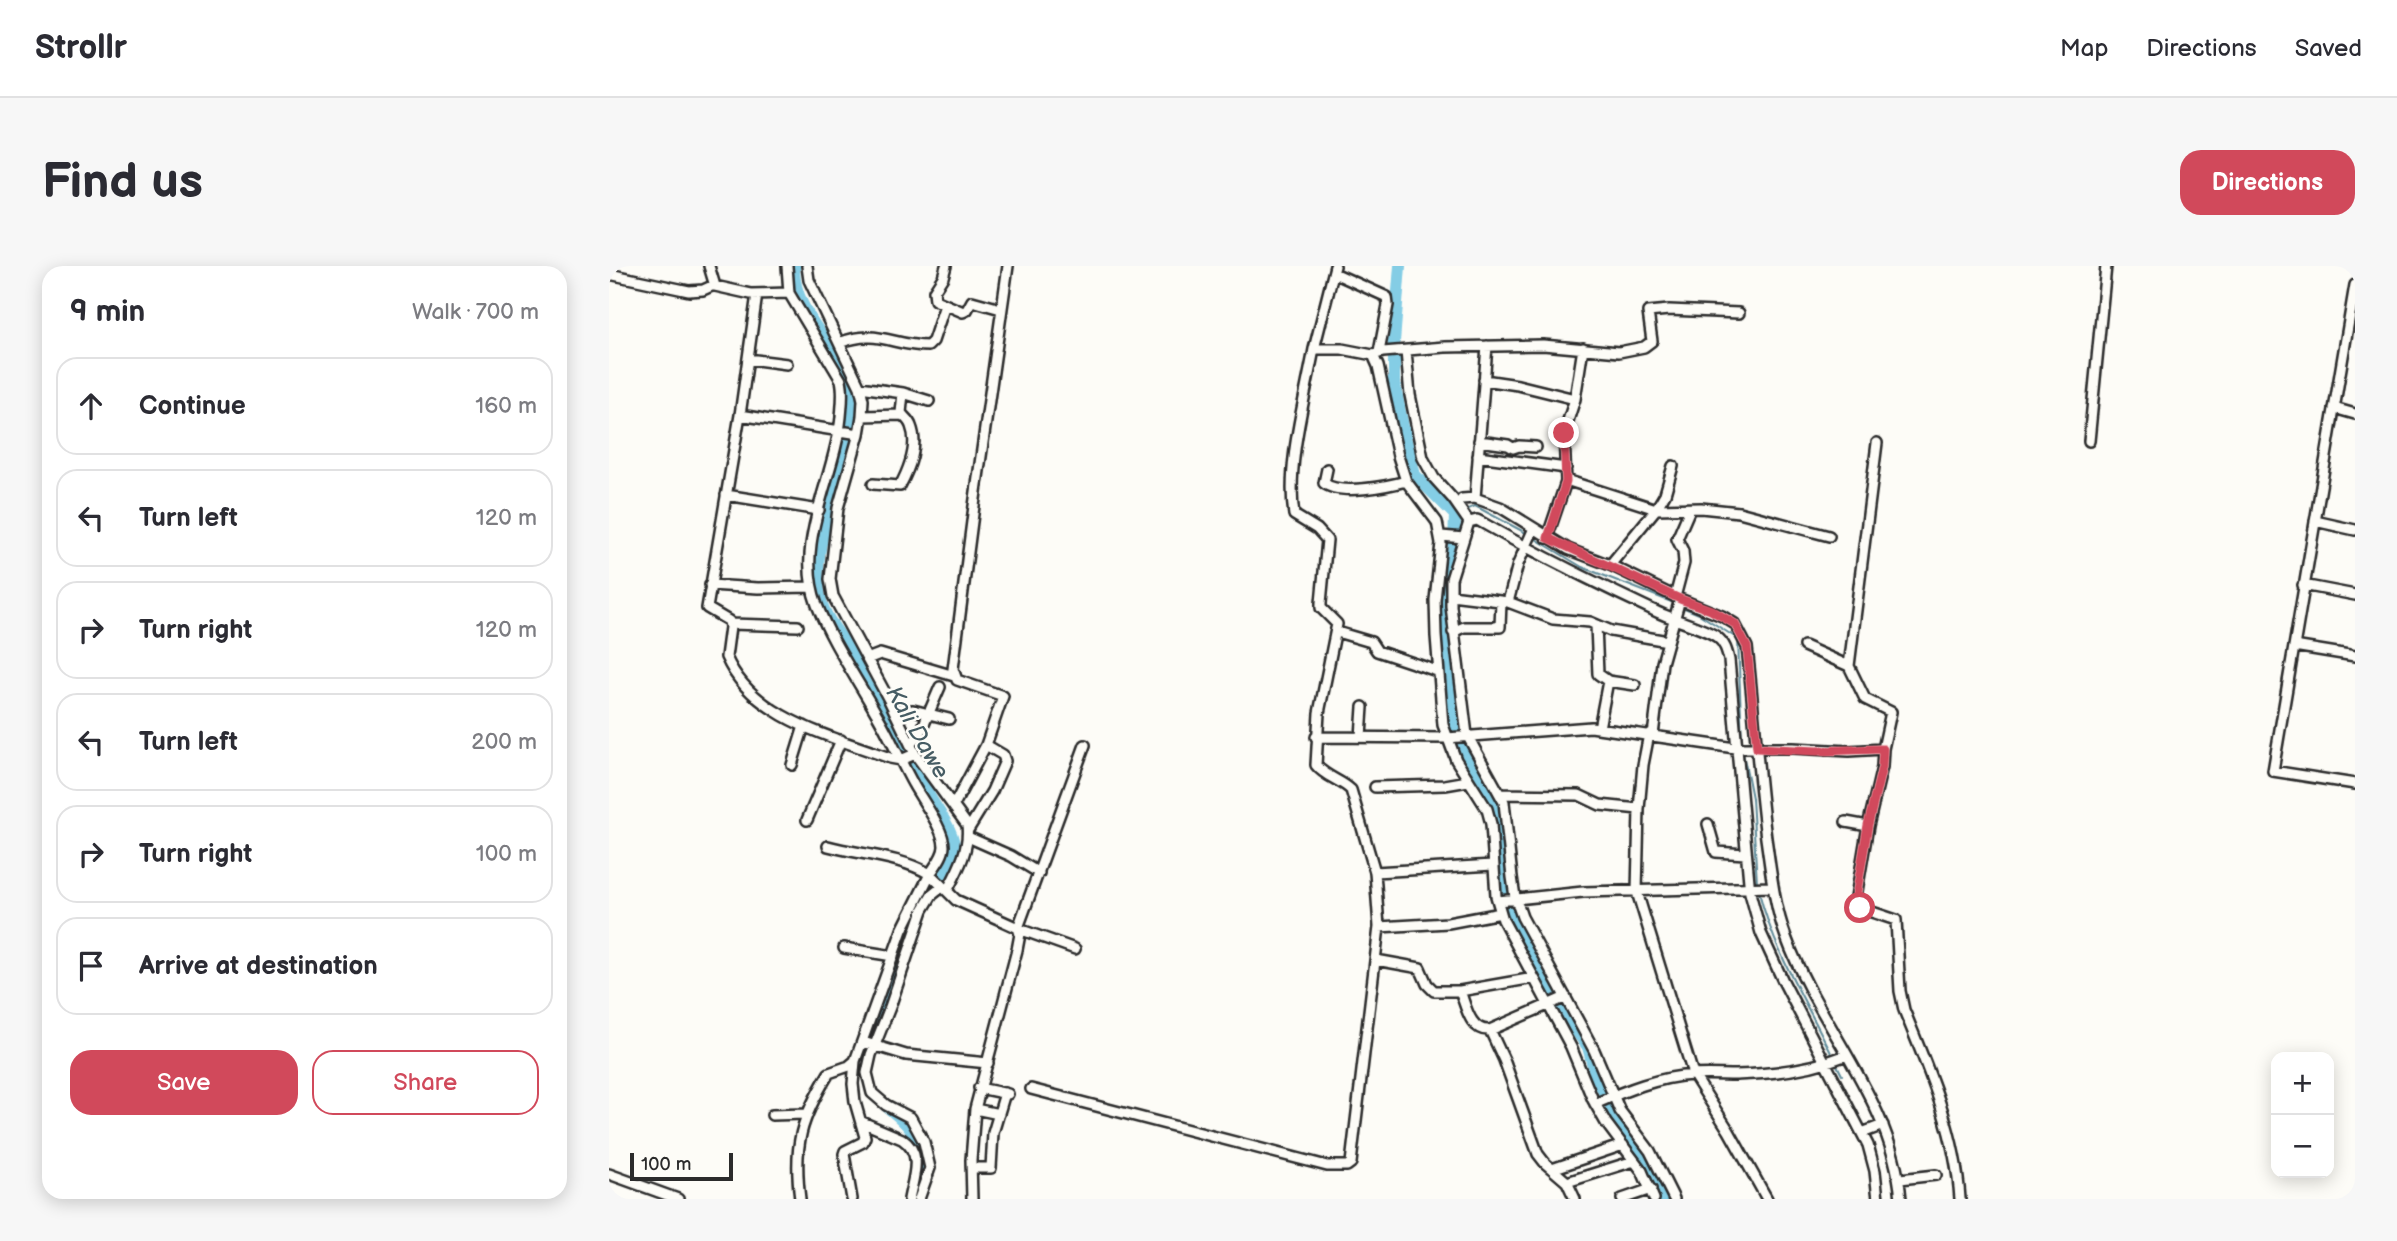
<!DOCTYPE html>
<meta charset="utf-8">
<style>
body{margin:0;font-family:"Balsamiq Sans",sans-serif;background:#f7f7f7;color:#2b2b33}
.controls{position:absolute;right:21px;bottom:21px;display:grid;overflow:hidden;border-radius:14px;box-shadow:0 4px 18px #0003}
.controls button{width:63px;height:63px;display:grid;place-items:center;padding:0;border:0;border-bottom:2px solid #e1e1e2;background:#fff;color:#2b2b33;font:35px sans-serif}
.scale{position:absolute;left:21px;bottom:18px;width:103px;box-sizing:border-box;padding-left:7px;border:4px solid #2b2b2b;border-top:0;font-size:19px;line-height:24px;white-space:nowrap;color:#2b2b2b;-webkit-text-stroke:5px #fdfcf7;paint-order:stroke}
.stop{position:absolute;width:21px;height:21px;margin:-16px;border:5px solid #d1495b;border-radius:50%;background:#fff}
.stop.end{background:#d1495b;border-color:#fff;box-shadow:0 2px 7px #0008}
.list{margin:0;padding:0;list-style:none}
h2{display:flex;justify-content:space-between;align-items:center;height:91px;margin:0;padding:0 28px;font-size:30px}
h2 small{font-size:23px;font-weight:400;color:#7c7c81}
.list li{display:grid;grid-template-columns:46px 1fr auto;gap:21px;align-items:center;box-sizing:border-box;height:98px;margin:0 14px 14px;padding:0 14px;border:2px solid #e1e1e2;border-radius:21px}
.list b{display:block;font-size:26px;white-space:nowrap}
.list em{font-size:23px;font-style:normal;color:#7c7c81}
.actions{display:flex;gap:14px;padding:21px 28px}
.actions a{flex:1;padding:16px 0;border:2px solid #d1495b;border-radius:21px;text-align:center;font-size:24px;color:#d1495b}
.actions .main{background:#d1495b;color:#fff}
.icon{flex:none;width:38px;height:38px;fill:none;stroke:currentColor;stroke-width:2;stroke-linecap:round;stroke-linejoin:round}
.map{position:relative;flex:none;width:1746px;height:933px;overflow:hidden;border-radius:21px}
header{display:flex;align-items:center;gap:42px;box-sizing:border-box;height:98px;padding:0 35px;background:#fff;border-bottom:2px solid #e1e1e2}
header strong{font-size:33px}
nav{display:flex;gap:38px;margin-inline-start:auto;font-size:24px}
.intro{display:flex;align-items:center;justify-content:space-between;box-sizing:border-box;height:168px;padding:0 42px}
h1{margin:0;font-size:49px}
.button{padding:18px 32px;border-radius:21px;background:#d1495b;color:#fff;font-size:24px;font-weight:700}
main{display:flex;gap:42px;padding:0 42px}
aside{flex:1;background:#fff;border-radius:21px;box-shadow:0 4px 18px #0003}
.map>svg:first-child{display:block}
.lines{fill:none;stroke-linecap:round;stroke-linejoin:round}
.stream{stroke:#608c9b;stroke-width:2}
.river{stroke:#84cde5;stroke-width:12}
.minor-casing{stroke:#2b2b2b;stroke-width:14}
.minor{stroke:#fdfcf7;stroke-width:9}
.route{stroke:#d1495b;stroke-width:9}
.labels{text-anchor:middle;stroke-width:5;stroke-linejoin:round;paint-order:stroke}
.water-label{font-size:23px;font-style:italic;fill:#465c63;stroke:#fdfcf7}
</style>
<header>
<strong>Strollr</strong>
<nav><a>Map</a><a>Directions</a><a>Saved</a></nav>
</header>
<div class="intro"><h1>Find us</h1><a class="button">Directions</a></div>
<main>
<aside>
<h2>9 min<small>Walk · 700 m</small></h2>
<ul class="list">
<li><svg class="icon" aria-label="ahead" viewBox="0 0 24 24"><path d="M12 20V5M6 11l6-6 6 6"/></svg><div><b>Continue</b></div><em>160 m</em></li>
<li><svg class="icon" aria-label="left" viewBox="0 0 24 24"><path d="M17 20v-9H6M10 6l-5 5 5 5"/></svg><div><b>Turn left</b></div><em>120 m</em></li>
<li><svg class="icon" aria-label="right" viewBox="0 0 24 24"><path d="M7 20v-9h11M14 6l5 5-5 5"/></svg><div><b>Turn right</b></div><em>120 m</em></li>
<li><svg class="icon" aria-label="left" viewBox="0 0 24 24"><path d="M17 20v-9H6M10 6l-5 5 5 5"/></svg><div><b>Turn left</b></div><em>200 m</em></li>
<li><svg class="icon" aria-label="right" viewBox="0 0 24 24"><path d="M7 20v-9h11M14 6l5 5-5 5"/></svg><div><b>Turn right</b></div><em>100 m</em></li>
<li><svg class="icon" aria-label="arrive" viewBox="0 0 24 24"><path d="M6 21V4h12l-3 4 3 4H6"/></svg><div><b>Arrive at destination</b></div></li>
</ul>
<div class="actions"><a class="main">Save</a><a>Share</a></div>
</aside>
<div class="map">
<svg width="1746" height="933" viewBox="0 0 1746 933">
<rect width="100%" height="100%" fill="#fdfcf7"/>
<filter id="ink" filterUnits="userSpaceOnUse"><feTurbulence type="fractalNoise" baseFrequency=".0143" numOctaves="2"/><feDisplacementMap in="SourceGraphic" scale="14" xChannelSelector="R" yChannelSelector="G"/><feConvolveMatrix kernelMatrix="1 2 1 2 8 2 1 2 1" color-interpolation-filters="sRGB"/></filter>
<g filter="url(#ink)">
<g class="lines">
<path class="stream" d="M857 244 866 240 917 267
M925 272 973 301 1065 337
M1073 341 1090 348 1129 373 1133 478
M1134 487 1143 532 1148 617
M1150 626C1164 683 1197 736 1223 789
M1227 797 1233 809"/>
<path class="river" d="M185 0C183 55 243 86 243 139 244 198 192 285 214 341 220 358 233 371 242 386 247 396 250 406 255 415 262 428 272 438 279 450 292 475 304 501 318 526 328 545 346 564 346 587 345 605 317 626 308 643 297 665 291 690 284 713 277 735 268 757 262 779
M791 0 785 76V116L796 171 806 209 846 249 845 279 837 320 833 363 841 426 849 476 885 538 892 557 895 620 902 654 920 680 961 756 979 781 986 807 1004 845 1036 893 1054 933
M277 840C306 863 321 881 312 919"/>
<defs>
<path id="minor" d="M100 0 106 20 142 28 180 27
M178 0 180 27 232 114C235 126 233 138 232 151 226 212 184 277 208 339 223 377 247 411 267 447 281 470 291 495 304 518 312 533 335 563 335 580 335 590 326 600 321 608 290 590 252 589 219 580
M198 0 200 14 251 121 254 134 253 150 250 168 229 242 221 313 224 330 280 434 306 488 358 559C361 583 349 604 338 625L347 634 409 662 411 668 408 684 366 843 362 894 363 933
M337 0 334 11 325 25 326 34 354 46 358 44 363 35 392 43
M726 0 705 83H733L764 89
M725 7 778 31 779 39 770 86
M0 8 80 25 94 24 105 19
M1746 19 1664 505 1746 518
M230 77C269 62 283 80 319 80L324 75 336 39
M878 80 866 232 891 241 959 283 1001 299 1071 333 1113 350 1126 358 1138 381C1145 445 1149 509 1157 572 1162 606 1165 639 1177 671 1210 761 1284 835 1292 933
M797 85 801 129 814 192 825 212 844 233 860 256 868 254 872 256C928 288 986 317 1044 344 1061 353 1096 362 1108 371 1116 377 1118 385 1120 394L1141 627 1152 667 1174 715 1259 879 1266 905 1269 933
M139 93 178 98
M875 114 909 119 966 133 955 167 957 216 938 272
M251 121 294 127 292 147C295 151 300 154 302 160 310 180 300 203 291 220L264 218
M294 127 320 135
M966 133 974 82
M1725 142 1746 148
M131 149 148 28
M253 150 293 149
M250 168 131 149 98 342 120 355 121 361 117 391C144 453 222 470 281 492L292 494 306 488
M870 175 899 179 904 182 910 180 927 181
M1480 175 1497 0
M869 190 957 202
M718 203 715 217C730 230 779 220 797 215
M957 214 1047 243 1092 242 1130 246 1220 270
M117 229 210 244
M853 233 866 232
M1706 255 1746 264
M860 256 842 313V340L858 469 895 536 903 611 906 631 913 651 985 784 1011 845 1041 885 1065 933
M832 270 855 272
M1001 299 1047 243 1056 228 1064 200
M101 319 149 322 203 321
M1694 319 1746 329
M842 329 899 336 944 353 981 356 1002 365 1059 375
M1066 331 1075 297 1074 285 1068 273 1081 243
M899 336 909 298 925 262
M121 358 189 360
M987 359 989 408 999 415 1026 419
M728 366 762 376 768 385 828 405
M844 366 855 361H891L892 336
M1195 380 1240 400 1256 433 1282 446 1274 483
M1685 380 1746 390
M258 393 271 388 345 410
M1240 400 1268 177
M286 447 304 444 340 453
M990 462 999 415
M1040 468 1034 499 1030 543 1028 626 1084 808 1120 865 1158 933
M1044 469 1053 397 1071 333
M707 471 838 472 982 461 1126 482H1184L1240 485 1274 483 1273 501 1259 560 1237 556
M752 471 754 441
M301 478 310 470 331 421
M183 499 195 460
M766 521 836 519 859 515
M892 528 970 529 991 539 1030 543
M345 539 377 479
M198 554 232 474
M1099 558 1107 586 1136 588
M1259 560 1247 631 1251 642 1287 654 1291 725 1295 744C1320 805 1347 867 1351 933
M359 564 383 525 396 495 394 489 377 479 394 430 348 414 344 403 365 240 399 0
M359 571 402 590 430 607
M766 606 884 599
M889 635 974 626 1163 621
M770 661 839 657 892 647
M409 662 476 479
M410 663 466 683
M235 682 284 690
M767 694 811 702 818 718 825 725H851C857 740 861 766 881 764L957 731
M851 725 925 712
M881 764 895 794 929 888 936 897 958 916 1025 895
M254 776 297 789 379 797
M370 822 399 828
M422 823 718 900H738L742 897 770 661 766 606 742 524C732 514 716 511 707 499L710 447 728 358 712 342V337L718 274 708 263 685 249C677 199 696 133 705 83
M986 838C1017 824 1050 811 1084 809 1098 808 1113 809 1127 809 1165 808 1203 803 1238 789
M366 843 390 848
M163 849 196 848
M253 856 293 873C315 888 304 911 300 933
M1253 867 1274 859
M363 902H382L384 867 396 827
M943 903 1014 879
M0 908 69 933
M1291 913 1327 909
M958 916 966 933
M191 933C184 878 192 853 220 807L240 800 246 795 293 664 321 608 338 625
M243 933 235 888 236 885 254 876 256 871 246 836 244 818 246 795
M310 933 321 902 315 876 302 852 277 839 263 827 258 807 262 789 281 741 314 644 323 629 333 621
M1013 933 1042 923
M1045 933 1033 905 997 857 984 834 962 781 894 654 887 630 882 558 878 543 847 494 834 459 827 370 826 334 832 277 828 256 797 215 789 190 769 100 764 89 774 86 836 81 934 79 1010 86 1035 81 1043 75 1039 46 1060 44 1130 47"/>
</defs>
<use href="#minor" class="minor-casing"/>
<use href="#minor" class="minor"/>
</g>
</g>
<g class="lines" filter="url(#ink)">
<path class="route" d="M955 167 957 216 939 272 1071 333 1102 344 1126 358 1138 381 1148 482 1208 485 1274 483 1273 501 1259 559 1247 631 1251 642"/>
</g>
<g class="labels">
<g class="water-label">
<text transform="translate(309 466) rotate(60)" y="8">Kali Dawe</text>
</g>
</g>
</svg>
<div class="controls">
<button>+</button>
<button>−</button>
</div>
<div class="scale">100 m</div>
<div class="stop" style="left:1251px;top:642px"></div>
<div class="stop end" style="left:955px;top:167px"></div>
</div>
</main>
